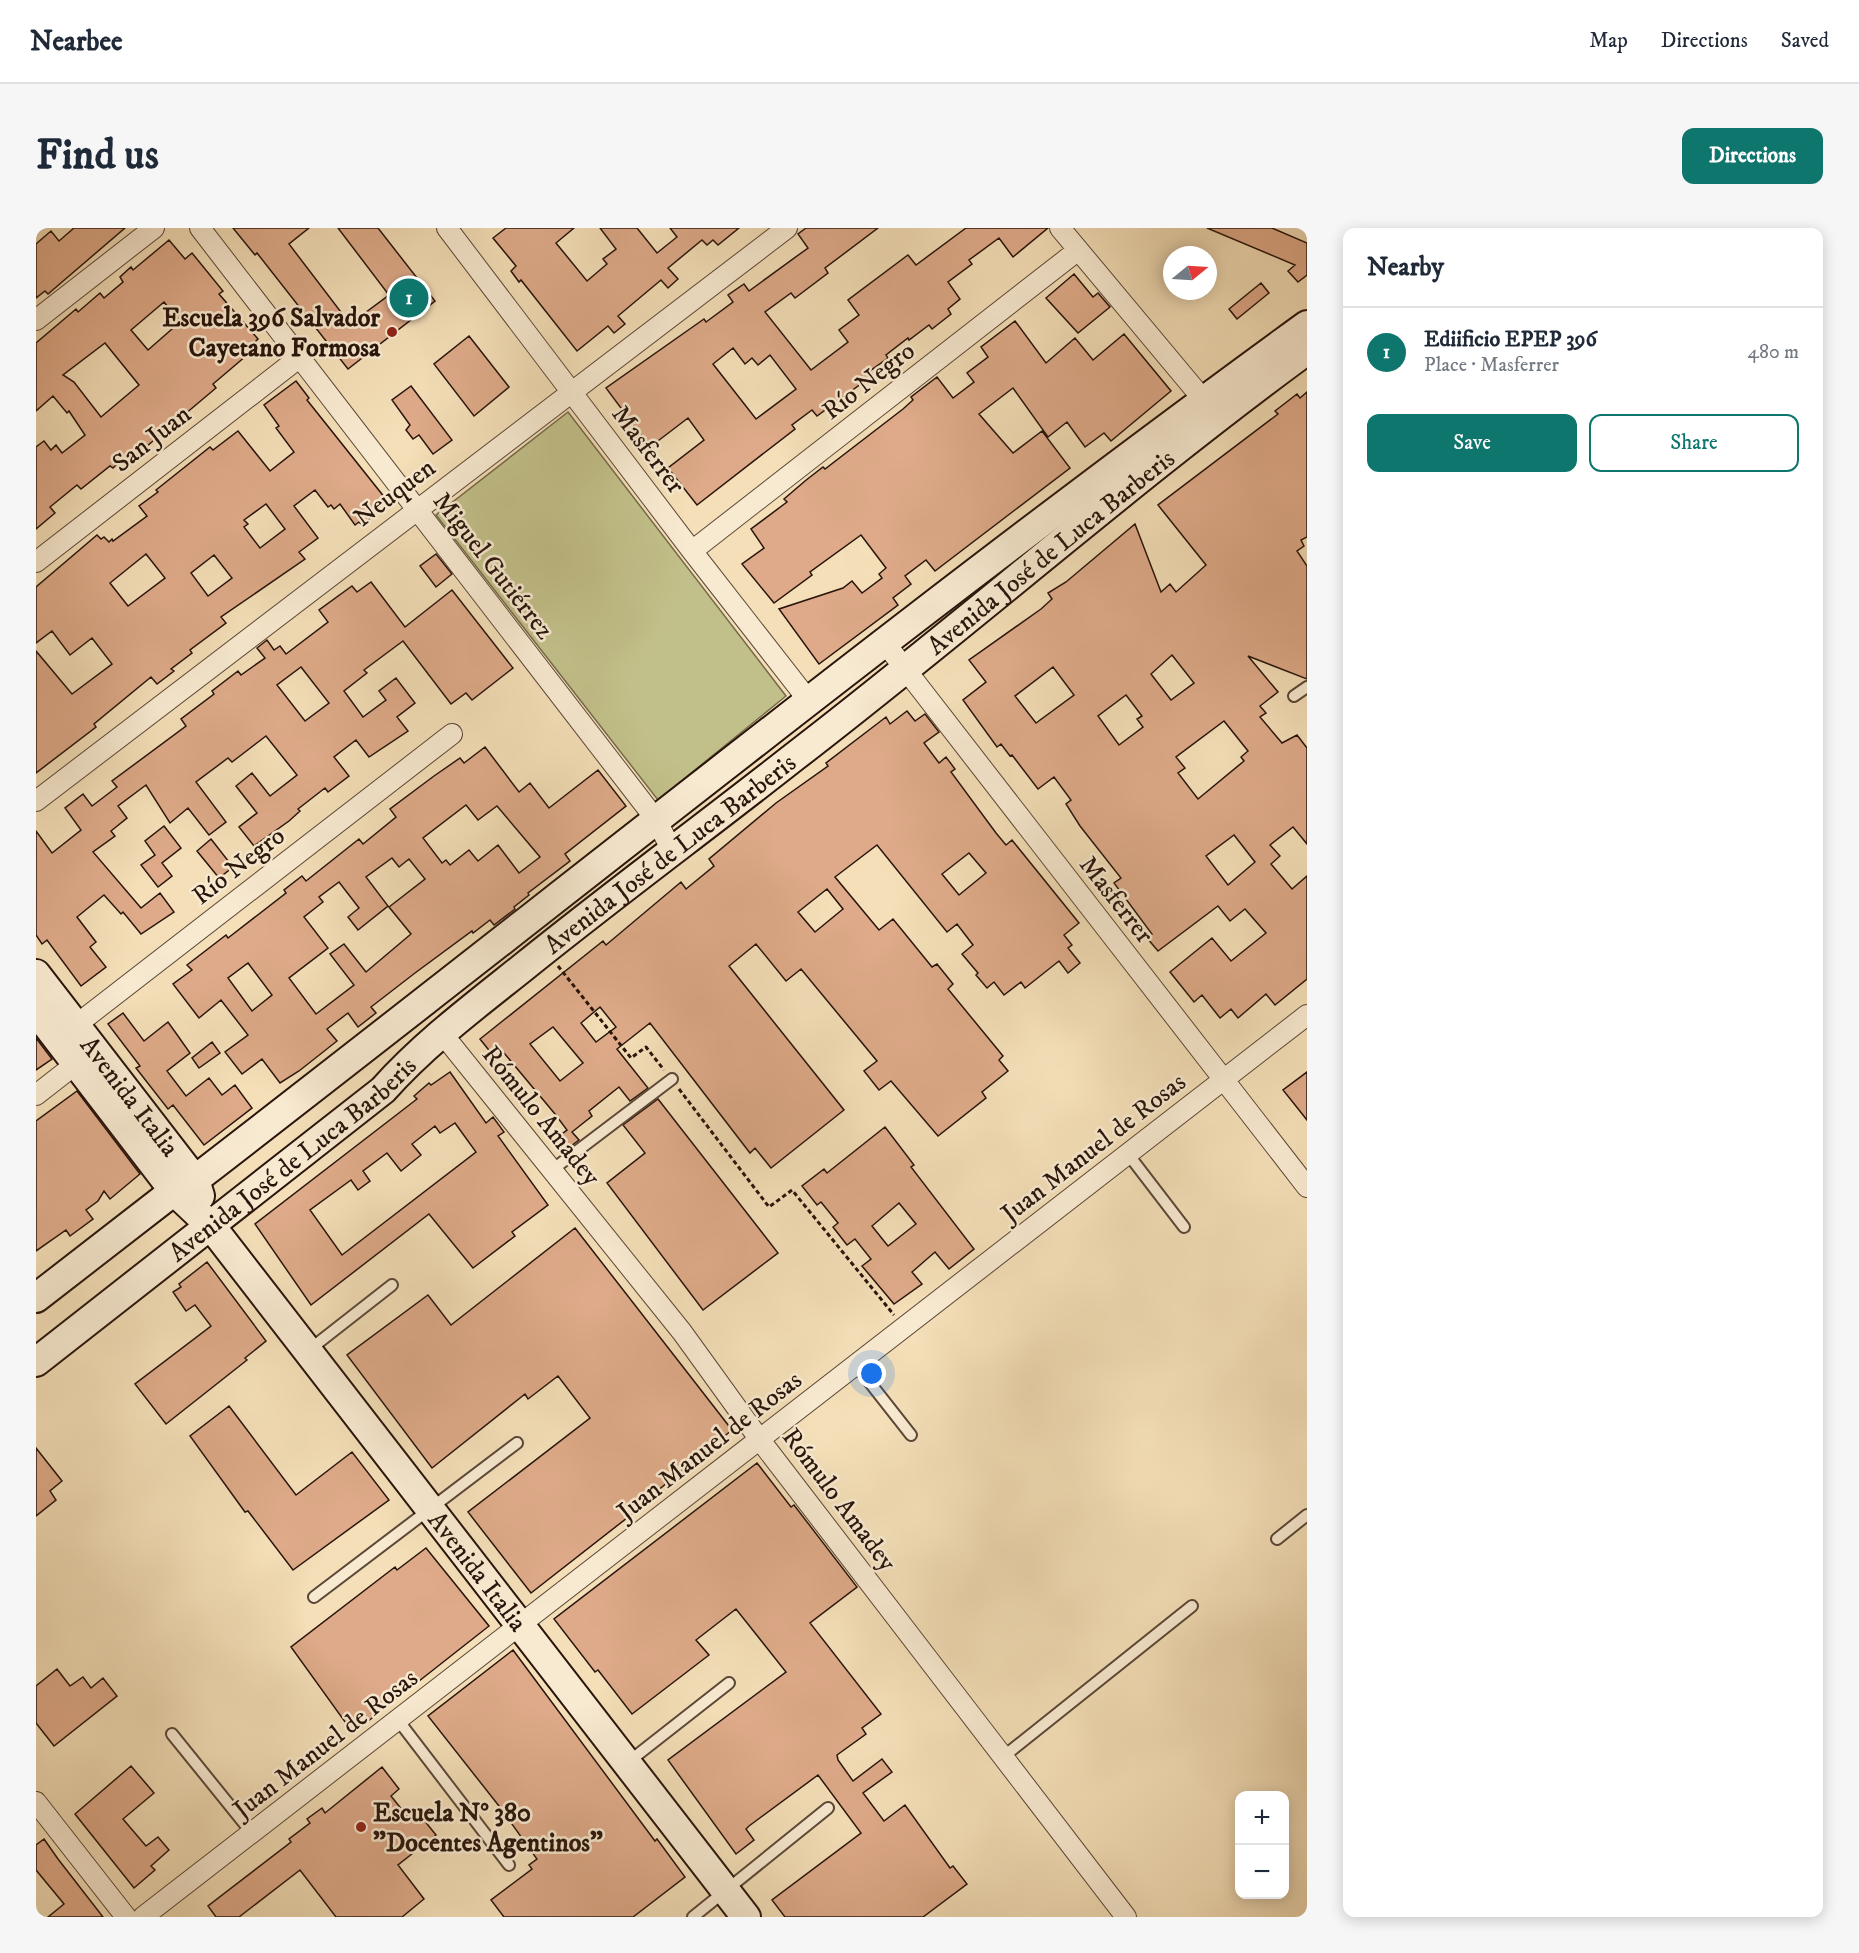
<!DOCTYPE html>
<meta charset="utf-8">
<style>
body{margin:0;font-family:"IM FELL DW Pica",serif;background:#f6f6f7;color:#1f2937}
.controls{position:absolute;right:18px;bottom:18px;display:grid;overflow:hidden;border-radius:12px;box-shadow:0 3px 15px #0003}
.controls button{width:54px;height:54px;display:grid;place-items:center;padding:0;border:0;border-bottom:2px solid #e0e1e3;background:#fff;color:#1f2937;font:30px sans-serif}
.compass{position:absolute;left:1127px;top:18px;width:54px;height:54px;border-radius:50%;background:#fff;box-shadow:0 3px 15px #0003;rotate:72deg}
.you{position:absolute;left:836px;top:1146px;width:21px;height:21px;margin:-15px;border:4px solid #fff;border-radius:50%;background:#1a73e8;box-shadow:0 0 0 9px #1a73e833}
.badge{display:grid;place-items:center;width:39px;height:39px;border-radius:50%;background:#0f766e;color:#fff;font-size:20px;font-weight:700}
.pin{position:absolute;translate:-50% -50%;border:3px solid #fff;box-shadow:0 2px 6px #0006}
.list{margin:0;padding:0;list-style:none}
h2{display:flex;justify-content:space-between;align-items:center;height:78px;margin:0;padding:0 24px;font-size:26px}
h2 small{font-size:20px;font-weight:400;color:#747a83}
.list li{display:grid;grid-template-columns:39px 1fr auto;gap:18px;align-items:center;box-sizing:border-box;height:90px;padding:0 24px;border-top:2px solid #e0e1e3}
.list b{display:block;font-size:22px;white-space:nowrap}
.list p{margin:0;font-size:20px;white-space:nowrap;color:#747a83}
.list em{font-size:20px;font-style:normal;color:#747a83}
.actions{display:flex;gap:12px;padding:18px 24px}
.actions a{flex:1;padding:14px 0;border:2px solid #0f766e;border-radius:12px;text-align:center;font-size:21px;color:#0f766e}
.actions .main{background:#0f766e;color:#fff}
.map{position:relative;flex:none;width:1271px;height:1689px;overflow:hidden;border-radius:12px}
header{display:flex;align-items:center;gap:36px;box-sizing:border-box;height:84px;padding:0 30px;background:#fff;border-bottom:2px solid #e0e1e3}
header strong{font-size:28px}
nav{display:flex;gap:33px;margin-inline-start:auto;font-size:21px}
.intro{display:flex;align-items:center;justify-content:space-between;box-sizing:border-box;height:144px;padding:0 36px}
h1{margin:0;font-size:42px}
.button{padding:15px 27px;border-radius:12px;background:#0f766e;color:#fff;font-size:21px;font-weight:700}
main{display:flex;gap:36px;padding:0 36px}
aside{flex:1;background:#fff;border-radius:12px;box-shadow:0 3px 15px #0003}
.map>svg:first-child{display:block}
.green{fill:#c2c08a;stroke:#756a4a;stroke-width:1.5}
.building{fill:#deaa89;stroke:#28140b;stroke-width:1.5;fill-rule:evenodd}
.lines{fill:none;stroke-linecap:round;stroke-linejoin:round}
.lane-casing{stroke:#5b4736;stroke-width:14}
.street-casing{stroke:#5b4736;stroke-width:22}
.secondary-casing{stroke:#28140b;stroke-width:32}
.path{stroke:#28140b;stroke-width:3;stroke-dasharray:4.5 3;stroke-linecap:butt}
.lane{stroke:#f8ead1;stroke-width:10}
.street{stroke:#f8ead1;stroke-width:20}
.secondary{stroke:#f8ead1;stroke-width:28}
.poi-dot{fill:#8f2418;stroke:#f8ead1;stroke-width:2}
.labels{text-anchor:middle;stroke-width:5;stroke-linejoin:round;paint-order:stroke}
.poi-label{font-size:26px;font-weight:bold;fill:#28140b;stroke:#f8ead1;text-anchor:end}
.street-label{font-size:26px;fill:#28140b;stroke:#f8ead1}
</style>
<header>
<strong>Nearbee</strong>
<nav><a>Map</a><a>Directions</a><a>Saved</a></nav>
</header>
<div class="intro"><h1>Find us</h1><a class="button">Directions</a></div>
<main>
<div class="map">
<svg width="1271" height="1689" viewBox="0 0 1271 1689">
<rect width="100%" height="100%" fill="#f4dfb8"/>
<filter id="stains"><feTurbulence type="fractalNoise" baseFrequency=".00333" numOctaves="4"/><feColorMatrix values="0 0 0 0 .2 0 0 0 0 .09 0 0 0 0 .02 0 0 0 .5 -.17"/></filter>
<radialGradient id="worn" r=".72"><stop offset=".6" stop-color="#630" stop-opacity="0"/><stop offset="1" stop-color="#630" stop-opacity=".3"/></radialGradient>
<path class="green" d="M532 184 750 468 622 572 400 287Z"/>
<path class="building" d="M38 0H89L12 66 9 63 0 70V16L15 3 23 13Z
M197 0H273L253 16 314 96 353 67 302 0H342L399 73 312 141 221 25 219 27Z
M470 0H538L520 15 551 53 571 36 567 31 580 21 564 0H601L621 25 641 9 634 0H703L682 17 677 12 671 17 666 12 632 40 642 51 632 60 625 52 582 88 589 96 578 105 572 98 541 123 485 52 483 54 475 43 480 38 457 10Z
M770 0H842L789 40 792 45 759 70 755 65 729 84 775 142 812 114 803 102 823 87 812 72 872 27 880 37 930 0H1012L977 29 963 10 933 32 936 36 912 54 924 71 912 81 915 86 896 101 893 97 873 112 872 110 850 127 852 130 834 143 837 147 781 188 776 182 756 197 759 201 661 277 632 240 668 212 652 190 614 219 570 160 668 91 670 94 697 74 692 67 708 56 713 63 772 20 762 6ZM697 120 709 136 716 130 722 137 734 127 760 161 720 191 677 136Z
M1171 0H1236L1271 15V47L1262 54 1252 43 1259 37Z
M133 12 149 31 156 25 187 63 183 66 222 111 214 119 217 122 177 156 180 160 98 229 101 232 87 243 81 236 77 240 74 238 45 261 41 257 14 279 19 285 0 301V219L8 213 15 222 20 217 26 225 49 207 33 183 31 185 17 168 0 183V115L40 81 42 84 64 65 68 70 87 54 84 49 95 39 97 42ZM128 74 144 94 112 122 95 102ZM69 115 103 157 65 189 38 154 27 147Z
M1038 46 1057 69 1062 65 1074 79 1042 105 1010 70Z
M1225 55 1233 65 1201 91 1193 81Z
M979 93 1010 135 1039 110 1057 132 1088 106 1135 163 1075 213 1068 205 1049 219 1031 194 1012 209 977 160 943 186 977 225 1006 203 1034 240 899 343 890 332 869 348 875 356 857 370 862 377 783 436 743 381 807 360 816 353 826 365 846 350 843 346 850 340 825 307 774 344 776 347 738 375 706 336 728 320 715 301 751 274 748 271 769 253 787 239 789 241 867 181 877 172 875 169 901 149 917 170 938 154 931 145 952 129 945 119Z
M433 108 473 159 438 188 398 136Z
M260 153 273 170 271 172 353 275 326 297 323 294 319 297 304 276 298 281 295 277 292 279 279 262 258 278 282 310 263 324 269 331 185 389 190 395 154 422 156 425 135 441 138 443 121 456 115 449 58 496 60 499 0 545V423L36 466 76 436 56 410 34 427 16 403 0 415V359L61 307 65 311 68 309 73 314 76 311 77 313 111 288 103 278 122 264 120 262 174 219 177 222 202 203 234 243 258 224 240 200 243 198 228 177ZM230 276 249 301 224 320 208 299 212 296 208 292ZM110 326 129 350 92 378 74 355ZM178 327 196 350 172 368 155 345Z
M375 158 416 212 397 226 383 207 377 211 370 202 374 197 356 172Z
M1271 164V309L1265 312 1268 318 1261 323 1271 338V451L1212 428 1242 464 1224 478 1230 485 1224 489 1246 515 1261 507 1271 520V616L1257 599 1234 617 1244 628 1235 636 1256 661 1271 648V751L1239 777 1230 766 1202 790 1195 781 1184 790 1166 767 1158 774 1134 744 1176 710 1195 733 1230 705 1209 681 1194 693 1182 678 1122 723 1111 710 1116 706 1078 655 1085 650 1044 598 1030 576 1035 572 1018 549 1002 561 976 527 974 528 965 516 961 519 927 472 950 454 933 432 1005 381 1016 371 1012 365 1030 354 1099 296 1125 364 1134 356 1140 364 1170 337 1122 277 1242 186 1239 183 1261 166 1264 170ZM1136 427 1158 455 1135 472 1115 446ZM1017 439 1038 467 1000 495 979 468ZM1090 467 1106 488 1101 491 1107 499 1083 517 1062 488ZM1188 493 1212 523 1205 529 1208 533 1162 571 1142 545 1149 540 1140 529ZM1198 607 1219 634 1192 657 1170 628Z
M400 326 416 346 400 359 384 338Z
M335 354 369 399 416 362 477 440 436 472 430 465 415 476 367 413 328 442 331 445 308 463 327 489 350 472 343 463 360 450 379 475 361 489 372 503 333 529 320 512 298 529 313 548 292 564 289 560 262 581 264 583 253 593 218 618 203 599 221 585 200 558 216 545 234 568 261 547 230 508 196 534 192 530 160 554 190 594 173 607 152 580 134 595 110 557 82 578 91 590 75 603 79 608 57 624 105 680 124 665 138 684 105 706 87 684 85 686 68 667 41 689 60 714 54 719 70 739 45 758 11 712 6 716 0 707V603L16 625 45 602 29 580 47 566 56 578 81 559 76 553 150 498 145 491 178 466 176 463 202 443 205 447 229 430 221 420 231 412 238 422 244 418 250 426 292 394 283 382 316 358 321 364ZM265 439 293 475 269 493 241 457Z
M871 483 879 493 889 486 903 504 888 515 903 535 910 529 919 541 915 544 960 605 970 617 976 612 1043 695 1028 707 1036 717 1032 720 1044 735 1032 745 1023 733 989 760 985 754 968 767 958 754 951 760 940 747 942 745 926 726 937 717 921 696 911 704 841 617 799 649 843 702 857 691 896 739 901 736 917 756 912 761 967 828 963 832 972 843 946 864 950 870 902 908 855 853 843 862 828 843 841 833 765 741 750 753 720 716 693 738 808 882 735 940 719 920 714 925 614 795 581 821 612 860 594 873 583 859 553 883 556 888 536 904 543 912 531 921 522 909 531 902 519 886 468 825 460 831 444 811 567 713 570 717 645 654 650 661 678 638 673 631 740 575 792 538 790 535 850 489 854 496ZM933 625 950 645 923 667 906 646ZM791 661 807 681 779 704 762 684ZM564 779 580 799 560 814 545 795ZM517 799 547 835 524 853 494 816Z
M449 519 483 564 494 555 513 580 562 542 590 578 529 626 534 633 492 665 493 667 478 679 479 681 458 697 454 692 437 705 436 703 379 745 335 779 340 785 322 799 312 785 291 801 301 813 263 843 244 855 226 831 206 846 189 824 212 807 185 772 163 790 137 756 156 742 151 737 190 707 192 710 250 665 248 662 266 648 270 653 323 611 327 616 360 589 354 581 398 548 424 530 428 535ZM430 577 442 592 461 578 504 629 483 645 462 617 442 633 433 622 414 637 410 632 406 635 387 610ZM356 630 363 639 373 631 389 651 353 679 375 706 330 744 308 716 294 726 318 757 280 786 253 750 292 720 268 689 287 674 283 669 303 654 323 680 312 689 322 702 352 678 330 649ZM212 735 236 767 216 783 192 750Z
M128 598 145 620 126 635 136 648 122 659 105 637 119 627 109 613Z
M175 611 197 639 183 650 161 623Z
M87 785 108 813 132 794 142 808 154 825 131 843 150 868 173 850 186 867 199 857 216 880 168 917 137 877 132 881 100 840 104 838 72 796Z
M0 810 16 831 0 842Z
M176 814 184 825 163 840 156 830Z
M414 844 450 895 457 889 468 904 462 908 512 977 476 1004 479 1008 437 1040 393 986 275 1077 219 996 381 871 378 868 393 855 395 857ZM419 895 440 924 306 1027 274 982 315 952 322 962 334 953 327 943 351 925 365 943 385 927 376 916 399 898 404 905Z
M1271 844V892L1247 862Z
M41 863 104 946 74 971 68 963 62 973 50 982 57 991 34 1008 30 1002 0 1023V893Z
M622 871 742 1025 667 1082 571 955 609 925 587 897Z
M849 899 878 937 875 939 938 1021 913 1041 899 1024 876 1044 886 1056 858 1076 826 1038 835 1031 819 1011 811 1017 797 999 802 995 785 974 781 977 766 958 788 941 791 945ZM863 975 880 996 852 1018 836 998Z
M539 1000 696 1202 604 1277 605 1279 495 1365 432 1284 554 1190 522 1148 492 1171 489 1166 396 1240 311 1127 392 1067 415 1097Z
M171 1034 230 1113 209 1130 211 1132 130 1196 99 1156 175 1098 159 1077 150 1083 137 1064 145 1059 143 1056Z
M193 1178 260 1267 316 1224 353 1272 257 1342 212 1283 209 1284 154 1208Z
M0 1220 26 1253 14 1263 20 1272 0 1288Z
M721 1235 755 1279 758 1277 821 1359 774 1395 845 1486 826 1500 830 1506 801 1527 802 1532 817 1553 846 1531 856 1544 827 1565 848 1593 869 1577 914 1640 917 1638 931 1656 887 1689H749L736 1672 825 1605 782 1547 713 1598 710 1601 718 1612 700 1626 632 1532 750 1444 700 1381 660 1412 673 1427 596 1486 562 1442 559 1444 518 1391Z
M390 1320 453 1398 317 1505 255 1419 359 1339 361 1342Z
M477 1422 619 1613 621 1611 649 1649 597 1689H468L455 1672 496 1641 493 1637 501 1631 463 1578 392 1488Z
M21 1441 34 1458 47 1449 55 1460 67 1450 81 1468 18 1518 0 1495V1458Z
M95 1538 118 1565 87 1591 110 1618 122 1609 133 1622 115 1638 119 1642 98 1660 39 1586Z
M346 1539 363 1561 355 1568 371 1588 379 1581 400 1607 362 1637 388 1671 366 1689H300L264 1642 203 1689H180L172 1678 255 1614 253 1611 274 1595 271 1591 286 1580 289 1585Z
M8 1611 22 1631 67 1689H12L28 1676 0 1642V1617Z"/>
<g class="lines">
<defs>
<path id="lane" d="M1258 468 1271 459
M1092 926 1148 999
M516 942 636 851
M273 1122 356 1057
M820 1137 875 1207
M1241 1311 1271 1287
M278 1369 481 1215
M362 1492 473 1637
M136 1506 216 1605
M967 1529 1156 1378
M591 1535 693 1455
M657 1689 792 1580"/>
<path id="street" d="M164 0 621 593 636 623
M411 0 656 323 773 473
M1024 0 1176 182
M0 92 118 0
M656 323 1041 23
M0 334 264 129
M849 415 1271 959
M0 573 751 0
M31 804 416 506
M405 804 646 1104 724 1212 1090 1689
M0 867 50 828
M0 1574 90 1689
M107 1689 1271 787"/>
<g id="secondary">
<path id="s1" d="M0 746 159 952 164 968"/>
<path id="s2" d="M0 783 138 963 175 998 710 1689"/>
<path d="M0 1070 138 963 165 947C533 663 895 370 1271 97"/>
<path id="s3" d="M0 1134 347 862C389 815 440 777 490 737 578 666 669 599 758 529 931 396 1095 251 1271 122"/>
</g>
</defs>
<use href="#lane" class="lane-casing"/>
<use href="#street" class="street-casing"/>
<use href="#secondary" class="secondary-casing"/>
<path class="path" d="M522 738 595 830 610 819 628 842
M643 861 733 979 756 962 858 1087"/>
<use href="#lane" class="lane"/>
<use href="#street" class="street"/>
<use href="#secondary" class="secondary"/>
</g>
<g class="poi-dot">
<circle cx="356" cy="104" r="6"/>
<circle cx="325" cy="1599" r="6"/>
</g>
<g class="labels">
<g class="poi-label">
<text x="344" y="98">Escuela 396 Salvador<tspan x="344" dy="30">Cayetano Formosa</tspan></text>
<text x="337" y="1593" text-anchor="start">Escuela N° 380<tspan x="337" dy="30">"Docentes Agentinos"</tspan></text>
</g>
<g class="street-label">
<text transform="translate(832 152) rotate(-38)" y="9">Río Negro</text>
<text transform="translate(115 210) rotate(-38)" y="9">San Juan</text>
<text transform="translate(613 221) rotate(53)" y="9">Masferrer</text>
<text transform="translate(358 264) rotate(-37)" y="9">Neuquen</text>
<text dy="9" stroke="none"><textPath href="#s3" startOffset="1299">Avenida José de Luca Barberis</textPath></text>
<text transform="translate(458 337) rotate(52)" y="9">Miguel Gutiérrez</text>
<text dy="9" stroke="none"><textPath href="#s3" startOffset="813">Avenida José de Luca Barberis</textPath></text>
<text transform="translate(202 637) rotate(-38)" y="9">Río Negro</text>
<text transform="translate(1081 671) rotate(52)" y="9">Masferrer</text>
<text dy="9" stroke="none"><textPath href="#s1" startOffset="154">Avenida Italia</textPath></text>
<text transform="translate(506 887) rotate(51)" y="9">Rómulo Amadey</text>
<text transform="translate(1057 919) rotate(-38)" y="9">Juan Manuel de Rosas</text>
<text dy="9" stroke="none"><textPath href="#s3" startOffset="327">Avenida José de Luca Barberis</textPath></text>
<text transform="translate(673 1217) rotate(-38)" y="9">Juan Manuel de Rosas</text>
<text transform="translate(804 1271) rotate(53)" y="9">Rómulo Amadey</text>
<text dy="9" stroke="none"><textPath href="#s2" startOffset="714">Avenida Italia</textPath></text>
<text transform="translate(289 1515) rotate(-38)" y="9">Juan Manuel de Rosas</text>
</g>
</g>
<rect width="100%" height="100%" filter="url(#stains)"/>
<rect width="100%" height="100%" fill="url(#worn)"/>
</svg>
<div class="controls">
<button>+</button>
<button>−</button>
</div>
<svg class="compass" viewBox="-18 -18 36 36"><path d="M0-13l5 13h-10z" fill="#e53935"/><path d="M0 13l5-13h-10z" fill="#747a83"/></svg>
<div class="you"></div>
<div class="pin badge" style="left:373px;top:70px">1</div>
</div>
<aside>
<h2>Nearby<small></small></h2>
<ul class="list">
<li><span class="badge">1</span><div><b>Ediificio EPEP 396</b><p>Place · Masferrer</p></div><em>480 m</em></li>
</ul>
<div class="actions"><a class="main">Save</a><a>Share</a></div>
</aside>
</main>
